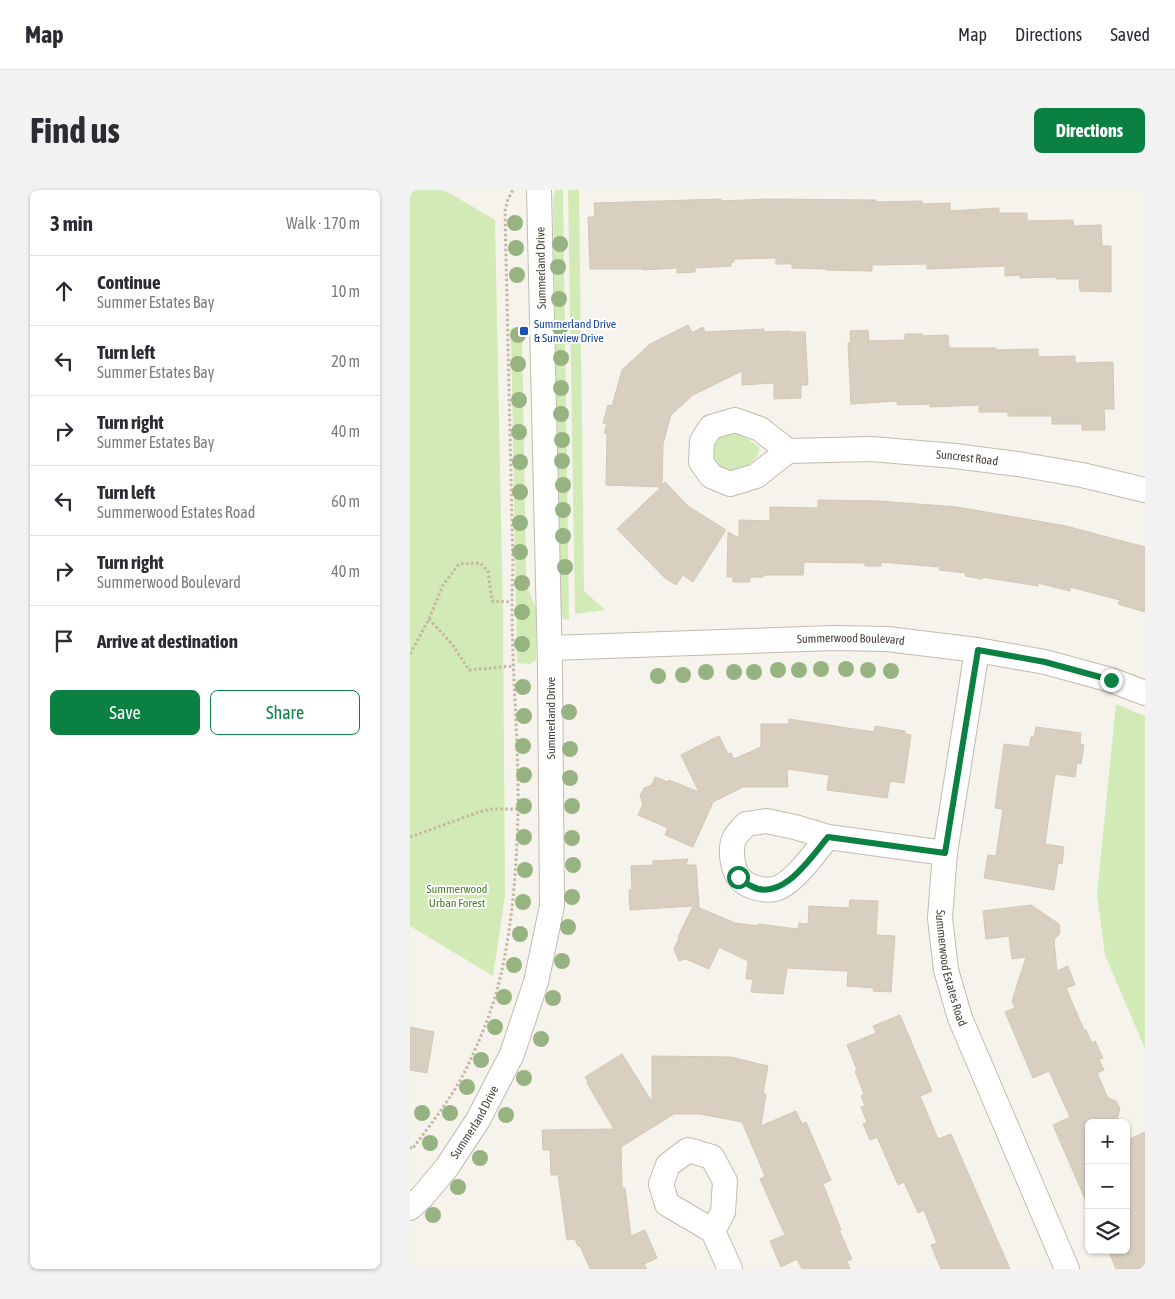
<!DOCTYPE html>
<meta charset="utf-8">
<style>
body{margin:0;font-family:"Asap Condensed",sans-serif;background:#f2f2f3;color:#2b2b33}
.controls{position:absolute;right:15px;bottom:15px;display:grid;overflow:hidden;border-radius:8px;box-shadow:0 1px 4px #0004}
.controls button{width:45px;height:45px;display:grid;place-items:center;padding:0;border:0;border-bottom:1px solid #e1e1e2;background:#fff;color:#2b2b33;font:25px sans-serif}
.stop{position:absolute;width:15px;height:15px;margin:-11px;border:4px solid #0b8043;border-radius:50%;background:#fff}
.stop.end{background:#0b8043;border-color:#fff;box-shadow:0 1px 5px #0008}
.list{margin:0;padding:0;list-style:none}
h2{display:flex;justify-content:space-between;align-items:center;height:65px;margin:0;padding:0 20px;font-size:21px}
h2 small{font-size:16px;font-weight:400;color:#7c7c81}
.list li{display:grid;grid-template-columns:32px 1fr auto;gap:15px;align-items:center;box-sizing:border-box;height:70px;padding:0 20px;border-top:1px solid #e1e1e2}
.list b{display:block;font-size:19px;white-space:nowrap}
.list p{margin:0;font-size:16px;white-space:nowrap;color:#7c7c81}
.list em{font-size:16px;font-style:normal;color:#7c7c81}
.actions{display:flex;gap:10px;padding:15px 20px}
.actions a{flex:1;padding:11px 0;border:1px solid #0b8043;border-radius:8px;text-align:center;font-size:18px;color:#0b8043}
.actions .main{background:#0b8043;color:#fff}
.icon{flex:none;width:28px;height:28px;fill:none;stroke:currentColor;stroke-width:2;stroke-linecap:round;stroke-linejoin:round}
.map{position:relative;flex:none;width:735px;height:1079px;overflow:hidden;border-radius:8px}
header{display:flex;align-items:center;gap:30px;box-sizing:border-box;height:70px;padding:0 25px;background:#fff;border-bottom:1px solid #e1e1e2}
header strong{font-size:24px}
nav{display:flex;gap:28px;margin-inline-start:auto;font-size:18px}
.intro{display:flex;align-items:center;justify-content:space-between;box-sizing:border-box;height:120px;padding:0 30px}
h1{margin:0;font-size:35px}
.button{padding:12px 22px;border-radius:8px;background:#0b8043;color:#fff;font-size:18px;font-weight:700}
main{display:flex;gap:30px;padding:0 30px}
aside{flex:1;background:#fff;border-radius:8px;box-shadow:0 1px 4px #0004}
.map>svg:first-child{display:block}
.green{fill:#d2eab5}
.building{fill:#d8cfc1;stroke:#d3c7b4}
.lines{fill:none;stroke-linecap:round;stroke-linejoin:round}
.minor-casing{stroke:#c2bbae;stroke-width:26}
.path{stroke:#c4b79f;stroke-width:3;stroke-dasharray:2.5 2.5;stroke-linecap:butt}
.minor{stroke:#fff;stroke-width:24}
.tree{fill:#97b381}
.route{stroke:#0b8043;stroke-width:6}
.transit-dot{fill:#1a4fb4;stroke:#fff;stroke-width:2}
.labels{text-anchor:middle;stroke-width:4;stroke-linejoin:round;paint-order:stroke}
.street-label{font-size:12px;fill:#4b4439;stroke:#fff}
.transit-label{font-size:12px;fill:#164399;stroke:#fff;text-anchor:start}
.park-label{font-size:12px;fill:#4a7f2a;stroke:#fff}
</style>
<header>
<strong>Map</strong>
<nav><a>Map</a><a>Directions</a><a>Saved</a></nav>
</header>
<div class="intro"><h1>Find us</h1><a class="button">Directions</a></div>
<main>
<aside>
<h2>3 min<small>Walk · 170 m</small></h2>
<ul class="list">
<li><svg class="icon" aria-label="ahead" viewBox="0 0 24 24"><path d="M12 20V5M6 11l6-6 6 6"/></svg><div><b>Continue</b><p>Summer Estates Bay</p></div><em>10 m</em></li>
<li><svg class="icon" aria-label="left" viewBox="0 0 24 24"><path d="M17 20v-9H6M10 6l-5 5 5 5"/></svg><div><b>Turn left</b><p>Summer Estates Bay</p></div><em>20 m</em></li>
<li><svg class="icon" aria-label="right" viewBox="0 0 24 24"><path d="M7 20v-9h11M14 6l5 5-5 5"/></svg><div><b>Turn right</b><p>Summer Estates Bay</p></div><em>40 m</em></li>
<li><svg class="icon" aria-label="left" viewBox="0 0 24 24"><path d="M17 20v-9H6M10 6l-5 5 5 5"/></svg><div><b>Turn left</b><p>Summerwood Estates Road</p></div><em>60 m</em></li>
<li><svg class="icon" aria-label="right" viewBox="0 0 24 24"><path d="M7 20v-9h11M14 6l5 5-5 5"/></svg><div><b>Turn right</b><p>Summerwood Boulevard</p></div><em>40 m</em></li>
<li><svg class="icon" aria-label="arrive" viewBox="0 0 24 24"><path d="M6 21V4h12l-3 4 3 4H6"/></svg><div><b>Arrive at destination</b></div></li>
</ul>
<div class="actions"><a class="main">Save</a><a>Share</a></div>
</aside>
<div class="map">
<svg width="735" height="1079" viewBox="0 0 735 1079">
<rect width="100%" height="100%" fill="#f6f3ec"/>
<path class="green" d="M0 0H31L41 4 85 30 93 426 95 706 83 786 0 736Z
M145 0H153L159 429 154 430 150 420 143 13Z
M158 0H169L174 401 195 420 165 424Z
M112 138 116 394 126 418V470L120 474 107 473 101 139Z
M325 242 331 244 349 257C352 269 334 278 324 282 296 278 294 245 325 242Z
M706 514 735 526V859L695 765 687 705Z"/>
<path class="building" d="M311 9V11L357 9 466 10V12L512 11V14L540 13V21L589 18V23H617V31L663 30 664 36 691 35 692 56H701V102L670 101 669 89H646V87L610 88V85L595 86V76L517 79V74L462 75V81L416 80V79L382 78V74H366V68L324 69V72H321V76L285 78V82L267 83V78L233 80V79H180L178 27H185L184 13Z
M278 135 282 143 293 137 295 142 354 139V142L380 141V142H395L398 195H391V208L364 209V193L332 195V181L283 205 261 225 253 254 252 295 255 292 278 316 316 340 283 392 273 385 266 395 255 388 207 339 251 297 196 295 197 244 194 243 197 234 193 233 198 215 202 216 212 180 240 154Z
M458 140 459 151 495 150V144H512V146L538 145 539 158H586V160L628 159V167L665 166V173L703 172 704 219H694L695 240H672V234H642V226H598V222H569V215L520 217V214L487 215V211L441 214 438 153H441L440 141Z
M408 310 468 311 547 317 656 336 735 357V422L708 414 710 410 660 397V401L628 393V396L572 387V389L555 386 556 383 529 380 530 377 471 372V376H455V373L394 372 393 385H353V387H340V392H323V387H317L318 342 329 348V330L360 331V317L408 318Z
M379 529 464 542 465 536 495 541V544L501 545 494 593 480 591 477 608 417 600 419 585 377 579 378 597H333L303 612 283 657 255 645 258 638 228 625 233 614 230 606 234 598 242 595 245 587 258 592 259 590 289 602 271 565 309 546 318 564 321 563 324 569 351 557V534H379Z
M626 537 671 543 670 554 674 555 671 574 667 573 665 587 645 584 635 654 654 657 652 674 648 673 644 700 574 688 578 665 586 666 593 619 585 618 594 554 619 557 621 547H624Z
M278 669 276 675H286L289 716H285L325 733 348 736V734L388 739 389 733 398 734 399 716 439 718 440 710 468 711 466 745 485 746 481 802 463 801 464 798 437 796 438 781 377 778 373 804 341 802 343 789H336L338 771 309 757 299 779 276 769 269 771 264 759 269 748 268 747 283 716 220 720 219 700H222L221 676 243 675V671Z
M621 715 649 734 650 743 644 750 647 781 658 776 665 795 656 798 674 840H676L682 853 685 851 693 868 689 869 694 880 687 883 698 908 706 911 710 919 706 933H679V1018L643 935 660 927 639 881 623 888 595 822 605 818 602 811 616 767 602 769 599 746 576 749 573 721Z
M490 825 522 901 510 906 528 949 541 944 600 1079H531L521 1055 527 1053 514 1020 508 1023 494 992 488 995 467 947 460 950 453 934 457 932 451 917 455 916 451 906 454 904 445 881 447 880 437 855 466 843 463 836Z
M0 837 24 842 17 883 0 880Z
M212 864 242 912V866L321 867 358 876 353 903 356 904 351 936 386 921 392 934 396 932 421 990 413 994 431 1040H429L442 1069 437 1071 440 1079H392L387 1069 371 1077 360 1051 375 1045 350 989 355 986 332 932 290 924H264L211 957 212 998H215L221 1046 235 1040 247 1068 234 1074 237 1079H180L170 1056H168L165 1049 157 1050 148 985H141L140 960H133L132 940 204 939 177 893 178 892 175 887Z
M735 942V1079H706L698 1060H716V951Z"/>
<g class="lines">
<defs>
<g id="minor">
<path id="s1" d="M378 261 350 239 325 230 301 237 292 251 291 272 301 286 320 294 346 286 378 261 461 259 545 266 608 274 672 285 735 300"/>
<path id="s2" d="M140 458 423 448 477 449 567 460 635 472 701 490 735 503"/>
<path id="s3" d="M567 460 535 663 530 728 536 780 550 828 657 1079"/>
<path d="M418 647C405 662 388 688 370 697 358 703 336 698 328 686 322 677 320 659 324 649 326 644 333 638 336 634L356 631 385 637 418 647 535 663"/>
<path id="s4" d="M0 1018 12 1007 37 977 68 930 102 864 126 792 142 716 140 478 129 0"/>
<path d="M303 1041 313 1022 315 991 302 967 278 960 258 975 251 994 257 1014 303 1041 320 1079"/>
</g>
</defs>
<use href="#minor" class="minor-casing"/>
<path class="path" d="M19 429 42 454 59 480 103 476
M0 464 19 429 33 395 49 374 70 373 78 381 82 411 101 412
M0 647 69 622 82 619H108
M0 957 2 959C22 933 43 906 57 877 71 848 84 816 91 784 103 732 107 672 108 619 109 538 99 457 103 376L95 21 98 9 103 0"/>
<use href="#minor" class="minor"/>
</g>
<g class="tree">
<circle cx="105" cy="33" r="8"/>
<circle cx="150" cy="54" r="8"/>
<circle cx="106" cy="58" r="8"/>
<circle cx="148" cy="77" r="8"/>
<circle cx="107" cy="85" r="8"/>
<circle cx="149" cy="109" r="8"/>
<circle cx="150" cy="138" r="8"/>
<circle cx="108" cy="145" r="8"/>
<circle cx="151" cy="168" r="8"/>
<circle cx="108" cy="174" r="8"/>
<circle cx="151" cy="198" r="8"/>
<circle cx="109" cy="210" r="8"/>
<circle cx="151" cy="224" r="8"/>
<circle cx="109" cy="242" r="8"/>
<circle cx="152" cy="250" r="8"/>
<circle cx="152" cy="271" r="8"/>
<circle cx="110" cy="272" r="8"/>
<circle cx="153" cy="295" r="8"/>
<circle cx="110" cy="302" r="8"/>
<circle cx="153" cy="320" r="8"/>
<circle cx="110" cy="333" r="8"/>
<circle cx="153" cy="346" r="8"/>
<circle cx="110" cy="362" r="8"/>
<circle cx="155" cy="377" r="8"/>
<circle cx="112" cy="393" r="8"/>
<circle cx="112" cy="422" r="8"/>
<circle cx="112" cy="454" r="8"/>
<circle cx="411" cy="479" r="8"/>
<circle cx="436" cy="479" r="8"/>
<circle cx="368" cy="480" r="8"/>
<circle cx="389" cy="480" r="8"/>
<circle cx="458" cy="480" r="8"/>
<circle cx="481" cy="481" r="8"/>
<circle cx="296" cy="482" r="8"/>
<circle cx="324" cy="482" r="8"/>
<circle cx="344" cy="482" r="8"/>
<circle cx="273" cy="485" r="8"/>
<circle cx="248" cy="486" r="8"/>
<circle cx="113" cy="497" r="8"/>
<circle cx="159" cy="522" r="8"/>
<circle cx="114" cy="526" r="8"/>
<circle cx="113" cy="556" r="8"/>
<circle cx="160" cy="559" r="8"/>
<circle cx="114" cy="585" r="8"/>
<circle cx="160" cy="588" r="8"/>
<circle cx="114" cy="616" r="8"/>
<circle cx="162" cy="616" r="8"/>
<circle cx="114" cy="647" r="8"/>
<circle cx="162" cy="648" r="8"/>
<circle cx="163" cy="675" r="8"/>
<circle cx="115" cy="680" r="8"/>
<circle cx="162" cy="707" r="8"/>
<circle cx="113" cy="712" r="8"/>
<circle cx="158" cy="737" r="8"/>
<circle cx="110" cy="744" r="8"/>
<circle cx="152" cy="771" r="8"/>
<circle cx="104" cy="775" r="8"/>
<circle cx="94" cy="807" r="8"/>
<circle cx="143" cy="808" r="8"/>
<circle cx="85" cy="837" r="8"/>
<circle cx="131" cy="849" r="8"/>
<circle cx="71" cy="870" r="8"/>
<circle cx="114" cy="888" r="8"/>
<circle cx="57" cy="897" r="8"/>
<circle cx="12" cy="923" r="8"/>
<circle cx="40" cy="923" r="8"/>
<circle cx="96" cy="925" r="8"/>
<circle cx="20" cy="953" r="8"/>
<circle cx="70" cy="968" r="8"/>
<circle cx="48" cy="997" r="8"/>
<circle cx="23" cy="1025" r="8"/>
</g>
<g class="lines">
<path class="route" d="M328 687C333 690 337 694 341 696 372 713 401 667 418 647L535 663 568 460 635 472 701 490"/>
</g>
<rect class="transit-dot" x="109" y="136" width="10" height="10" rx="2.5"/>
<g class="labels">
<g class="street-label">
<text transform="translate(131 78) rotate(-91)" y="4">Summerland Drive</text>
<text dy="4" stroke="none"><textPath href="#s1" startOffset="410">Suncrest Road</textPath></text>
<text dy="4" stroke="none"><textPath href="#s2" startOffset="301">Summerwood Boulevard</textPath></text>
<text transform="translate(141 528) rotate(-90)" y="4">Summerland Drive</text>
<text dy="4" stroke="none"><textPath href="#s3" startOffset="322">Summerwood Estates Road</textPath></text>
<text dy="4" stroke="none"><textPath href="#s4" startOffset="108">Summerland Drive</textPath></text>
</g>
<g class="transit-label">
<text x="124" y="138">Summerland Drive<tspan x="124" dy="14">&amp; Sunview Drive</tspan></text>
</g>
<g class="park-label">
<text x="47" y="703">Summerwood<tspan x="47" dy="14">Urban Forest</tspan></text>
</g>
</g>
</svg>
<div class="controls">
<button>+</button>
<button>−</button>
<button><svg class="icon" aria-label="layers" viewBox="0 0 24 24"><path d="M12 4l9 5-9 5-9-5zM3 14l9 5 9-5"/></svg></button>
</div>
<div class="stop" style="left:328px;top:687px"></div>
<div class="stop end" style="left:701px;top:490px"></div>
</div>
</main>
